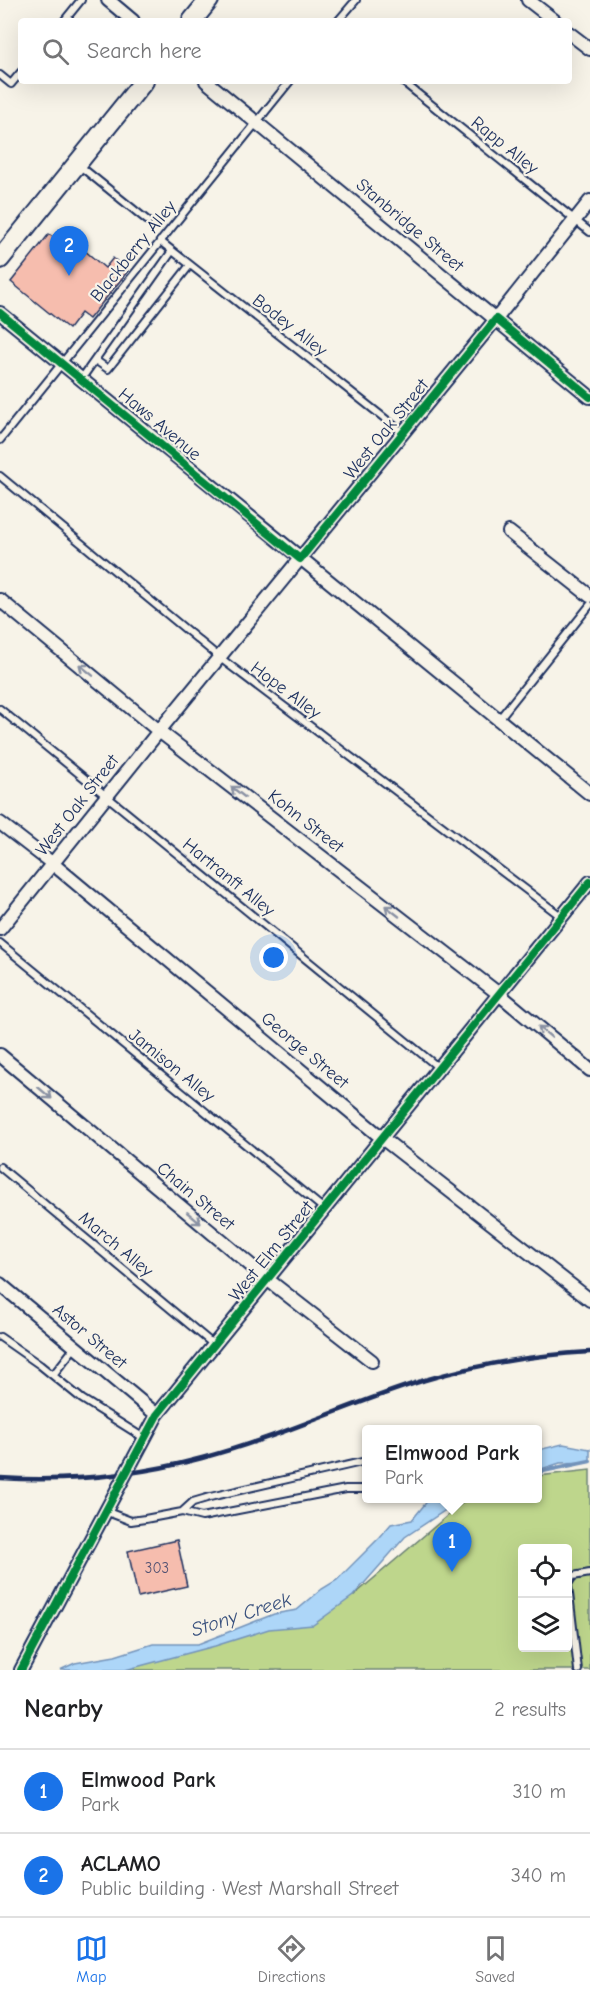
<!DOCTYPE html>
<meta charset="utf-8">
<style>
body{margin:0;font-family:"Comic Neue",sans-serif;background:#f6f6f6;color:#202124}
.controls{position:absolute;right:18px;bottom:18px;display:grid;overflow:hidden;border-radius:6px;box-shadow:0 6px 24px #0002}
.controls button{width:54px;height:54px;display:grid;place-items:center;padding:0;border:0;border-bottom:2px solid #e0e0e0;background:#fff;color:#202124;font:30px sans-serif}
.you{position:absolute;left:274px;top:958px;width:21px;height:21px;margin:-15px;border:4px solid #fff;border-radius:50%;background:#1a73e8;box-shadow:0 0 0 9px #1a73e833}
.badge{display:grid;place-items:center;width:39px;height:39px;border-radius:50%;background:#1a73e8;color:#fff;font-size:20px;font-weight:700}
.pin{position:absolute;translate:-50% -50px;filter:drop-shadow(0 2px 3px #0008)}
.pin::after{content:'';position:absolute;top:32px;width:21px;height:18px;background:inherit;clip-path:polygon(0 0,100% 0,50% 100%)}
.popup{position:absolute;left:362px;top:1425px;width:180px;height:78px;box-sizing:border-box;display:grid;place-content:center;border-radius:6px;background:#fff;filter:drop-shadow(0 2px 4px #0005);font-size:20px;white-space:nowrap;color:#757577}
.popup b{font-size:22px;color:#202124}
.popup::after{content:'';position:absolute;left:50%;top:100%;margin-left:-12px;border:12px solid transparent;border-top-color:#fff}
.list{margin:0;padding:0;list-style:none}
h2{display:flex;justify-content:space-between;align-items:center;height:78px;margin:0;padding:0 24px;font-size:26px}
h2 small{font-size:20px;font-weight:400;color:#757577}
.list li{display:grid;grid-template-columns:39px 1fr auto;gap:18px;align-items:center;box-sizing:border-box;height:84px;padding:0 24px;border-top:2px solid #e0e0e0}
.list b{display:block;font-size:22px;white-space:nowrap}
.list p{margin:0;font-size:20px;white-space:nowrap;color:#757577}
.list em{font-size:20px;font-style:normal;color:#757577}
.icon{flex:none;width:33px;height:33px;fill:none;stroke:currentColor;stroke-width:2;stroke-linecap:round;stroke-linejoin:round}
.map{position:relative;flex:none;width:590px;height:1670px;overflow:hidden}
.search{position:absolute;background:#fff;box-shadow:0 6px 24px #0002;left:18px;right:18px;top:18px;height:66px;display:flex;align-items:center;gap:15px;box-sizing:border-box;padding:0 21px;border-radius:6px;color:#757577;font-size:22px}
.sheet{height:246px;background:#fff}
nav{display:flex;justify-content:space-around;align-items:center;box-sizing:border-box;height:84px;border-top:2px solid #e0e0e0;background:#fff;font-size:16px;color:#757577}
nav a{display:grid;justify-items:center;gap:3px}
nav .on{color:#1a73e8}
.map>svg:first-child{display:block}
.green{fill:#bed68c;stroke:#6c8275;stroke-width:1.5;fill-rule:evenodd}
.water{fill:#add6f8;stroke:#7393ba;stroke-width:1.5}
.lines{fill:none;stroke-linecap:round;stroke-linejoin:round}
.stream{stroke:#7393ba;stroke-width:4.5}
.building{fill:#f6bdae;stroke:#1b2f5e;stroke-width:1.5}
.lane-casing{stroke:#1b2f5e;stroke-width:10}
.street-casing{stroke:#1b2f5e;stroke-width:16}
.secondary-casing{stroke:#1b2f5e;stroke-width:22}
.lane{stroke:#f7f3e8;stroke-width:6}
.street{stroke:#f7f3e8;stroke-width:12}
.secondary{stroke:#f7f3e8;stroke-width:18}
.rail{stroke:#1b2f5e;stroke-width:4.5}
.cycleway-casing{stroke:#f7f3e8;stroke-width:11}
.cycleway{stroke:#00873e;stroke-width:8}
.oneway{stroke:#8991a3}
.labels{text-anchor:middle;stroke-width:4.5;stroke-linejoin:round;paint-order:stroke}
.number-label{font-size:15px;fill:#525272}
.street-label{font-size:18px;fill:#1b2f5e;stroke:#f7f3e8}
.water-label{font-size:20px;font-style:italic;fill:#38507d;stroke:#f7f3e8}
</style>
<div class="map">
<svg width="590" height="1670" viewBox="0 0 590 1670">
<rect width="100%" height="100%" fill="#f7f3e8"/>
<filter id="ink" filterUnits="userSpaceOnUse"><feTurbulence type="fractalNoise" baseFrequency=".0167" numOctaves="2"/><feDisplacementMap in="SourceGraphic" scale="12" xChannelSelector="R" yChannelSelector="G"/><feConvolveMatrix kernelMatrix="1 2 1 2 8 2 1 2 1" color-interpolation-filters="sRGB"/></filter>
<g filter="url(#ink)">
<path class="green" d="M590 1470V1670H121L353 1596 467 1499 538 1498V1476ZM522 1548H568V1648H522Z"/>
<path class="water" d="M563 1444 590 1449V1462L560 1463 538 1470V1450Z
M429 1499H462L405 1537 353 1596 313 1625 269 1629 215 1646 125 1670H60L75 1663 115 1656 153 1644H198L274 1614 297 1610 322 1589 337 1580 380 1537 391 1524 412 1520Z"/>
<g class="lines">
<path class="stream" d="M538 1472 590 1461"/>
</g>
<path class="building" d="M49 234 77 257 84 250 105 268 113 258 128 271 89 319 81 313 69 329 11 282Z
M177 1540 187 1586 138 1597 128 1551Z"/>
<g class="lines">
<defs>
<path id="lane" d="M64 21 81 0
M338 21 356 0
M0 75 11 84 21 72
M402 81 590 232
M80 166 148 221
M160 241 402 432
M95 360 108 369 190 265
M82 378 172 251
M0 440 290 81
M0 476 219 657 562 917
M0 709 439 1068
M499 719 590 605
M0 943 324 1209
M0 1167 214 1345
M0 1337 40 1365 82 1399 144 1438
M53 1375 75 1347
M105 1511 131 1521 145 1519 182 1512 193 1502 210 1497 366 1461
M182 1512 202 1517 346 1489H366
M568 1584 573 1576 590 1573
M568 1585 578 1670"/>
<path id="street" d="M108 0 133 21
M528 0 555 21
M569 33 590 49
M206 81 590 397
M0 313 590 794
M509 532 590 596
M0 600 159 731 499 994 590 1070
M0 823 53 864 382 1138 590 1300
M0 929 159 731 496 319 590 201
M0 1055 267 1279 372 1361
M0 1284 157 1415
M21 1670 157 1415 590 882"/>
<path id="secondary" d="M192 21 209 0
M0 259 144 81"/>
</defs>
<use href="#lane" class="lane-casing"/>
<use href="#street" class="street-casing"/>
<use href="#secondary" class="secondary-casing"/>
<use href="#lane" class="lane"/>
<use href="#street" class="street"/>
<use href="#secondary" class="secondary"/>
<path class="rail" d="M0 1478C68 1482 136 1476 202 1458 278 1438 350 1403 425 1380 479 1364 534 1355 590 1352"/>
<defs>
<path id="cycleway" d="M0 313 300 559 496 319 590 397
M21 1670 157 1415 590 882"/>
</defs>
<use href="#cycleway" class="cycleway-casing"/>
<use href="#cycleway" class="cycleway"/>
</g>
<defs><path id="oneway-shaft" d="M-6 0H5M1.5-3L5.5 0L1.5 3" fill="none" stroke-width="1.6" stroke-linecap="round" stroke-linejoin="round" transform="scale(1.5)"/></defs>
<g class="oneway">
<use href="#oneway-shaft" transform="translate(86 670) rotate(-141)"/>
<use href="#oneway-shaft" transform="translate(238 792) rotate(-142)"/>
<use href="#oneway-shaft" transform="translate(392 911) rotate(-142)"/>
<use href="#oneway-shaft" transform="translate(545 1032) rotate(-140)"/>
<use href="#oneway-shaft" transform="translate(45 1093) rotate(40)"/>
<use href="#oneway-shaft" transform="translate(194 1218) rotate(40)"/>
</g>
</g>
<g class="labels">
<g class="number-label">
<text x="157" y="1573">303</text>
</g>
<g class="street-label">
<text transform="translate(505 145) rotate(39)" y="6">Rapp Alley</text>
<text transform="translate(410 225) rotate(40)" y="6">Stanbridge Street</text>
<text transform="translate(133 251) rotate(-51)" y="6">Blackberry Alley</text>
<text transform="translate(290 325) rotate(38)" y="6">Bodey Alley</text>
<text transform="translate(160 424) rotate(40)" y="6">Haws Avenue</text>
<text transform="translate(386 429) rotate(-51)" y="6">West Oak Street</text>
<text transform="translate(286 690) rotate(37)" y="6">Hope Alley</text>
<text transform="translate(77 805) rotate(-52)" y="6">West Oak Street</text>
<text transform="translate(306 821) rotate(38)" y="6">Kohn Street</text>
<text transform="translate(229 877) rotate(39)" y="6">Hartranft Alley</text>
<text transform="translate(305 1050) rotate(40)" y="6">George Street</text>
<text transform="translate(172 1065) rotate(39)" y="6">Jamison Alley</text>
<text transform="translate(196 1196) rotate(40)" y="6">Chain Street</text>
<text transform="translate(116 1244) rotate(40)" y="6">March Alley</text>
<text transform="translate(271 1251) rotate(-51)" y="6">West Elm Street</text>
<text transform="translate(90 1336) rotate(40)" y="6">Astor Street</text>
</g>
<g class="water-label">
<text transform="translate(241 1614) rotate(-18)" y="7">Stony Creek</text>
</g>
</g>
</svg>
<div class="controls">
<button><svg class="icon" aria-label="locate" viewBox="0 0 24 24"><circle cx="12" cy="12" r="6"/><path d="M12 2v4M12 18v4M2 12h4M18 12h4"/></svg></button>
<button><svg class="icon" aria-label="layers" viewBox="0 0 24 24"><path d="M12 4l9 5-9 5-9-5zM3 14l9 5 9-5"/></svg></button>
</div>
<div class="you"></div>
<div class="pin badge" style="left:452px;top:1572px">1</div>
<div class="popup"><b>Elmwood Park</b>Park</div>
<div class="pin badge" style="left:69px;top:276px">2</div>
<div class="search"><svg class="icon" aria-label="search" viewBox="0 0 24 24"><circle cx="10" cy="10" r="6"/><path d="M15 15l6 6"/></svg>Search here</div>
</div>
<section class="sheet">
<h2>Nearby<small>2 results</small></h2>
<ul class="list">
<li><span class="badge">1</span><div><b>Elmwood Park</b><p>Park</p></div><em>310 m</em></li>
<li><span class="badge">2</span><div><b>ACLAMO</b><p>Public building · West Marshall Street</p></div><em>340 m</em></li>
</ul>
</section>
<nav>
<a class="on"><svg class="icon" aria-label="map" viewBox="0 0 24 24"><path d="M3 6l6-2 6 2 6-2v14l-6 2-6-2-6 2zM9 4v14M15 6v14"/></svg>Map</a>
<a><svg class="icon" aria-label="directions" viewBox="0 0 24 24"><path d="M12 3l9 9-9 9-9-9zM9 14v-3h6M13 9l2 2-2 2"/></svg>Directions</a>
<a><svg class="icon" aria-label="saved" viewBox="0 0 24 24"><path d="M7 4h10v16l-5-4-5 4z"/></svg>Saved</a>
</nav>
